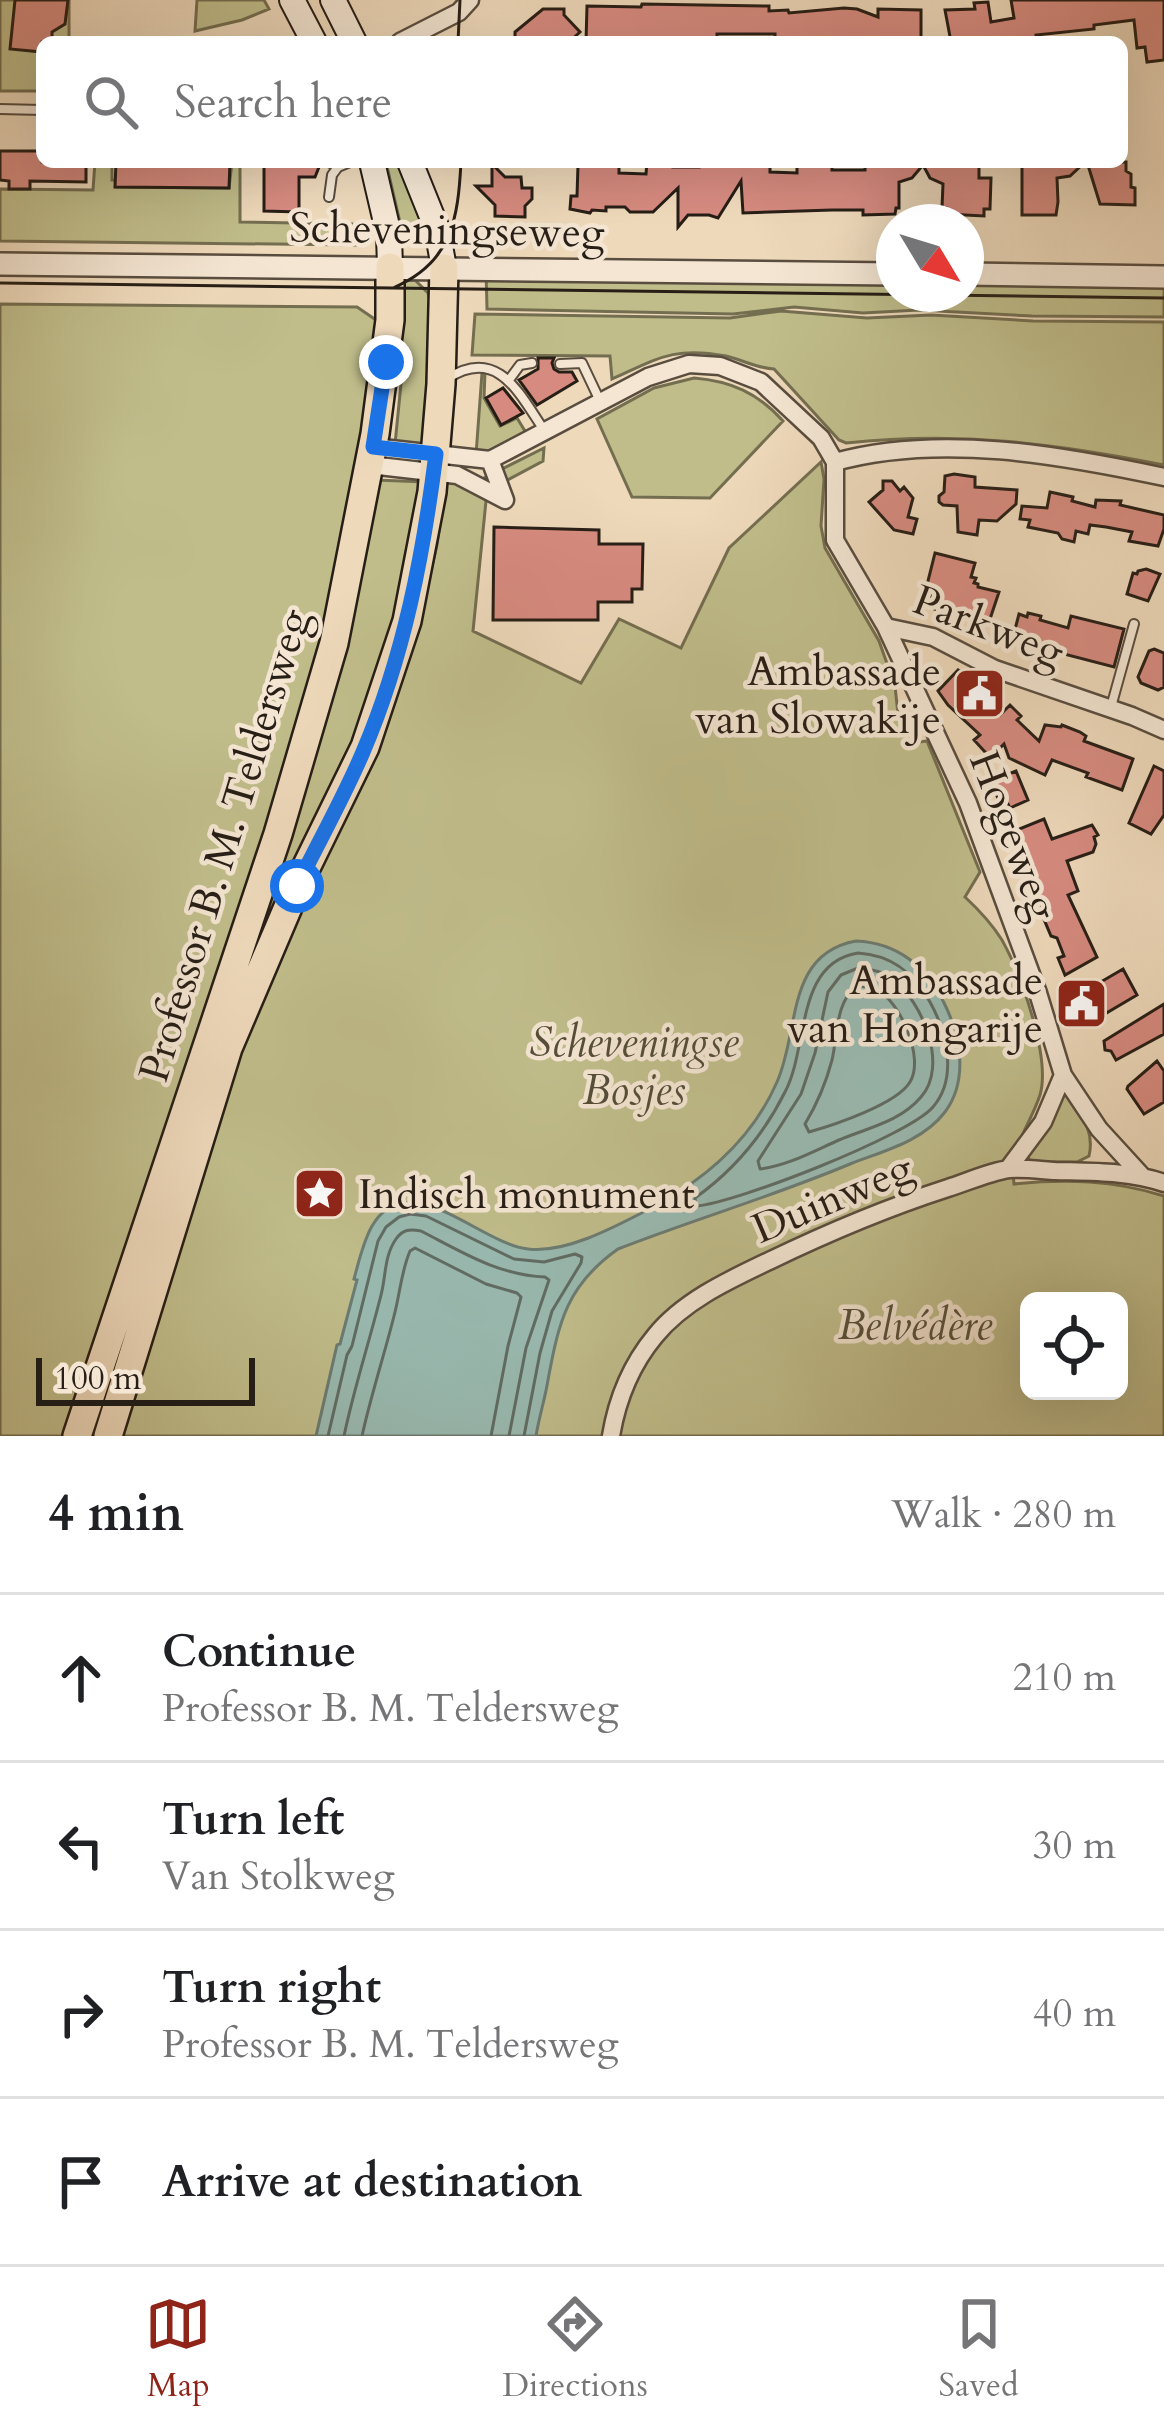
<!DOCTYPE html>
<meta charset="utf-8">
<style>
body{margin:0;font-family:Cardo,serif;background:#f2f2f2;color:#202124}
.controls{position:absolute;right:36px;bottom:36px;display:grid;overflow:hidden;border-radius:18px;box-shadow:0 12px 48px #0002}
.controls button{width:108px;height:108px;display:grid;place-items:center;padding:0;border:0;border-bottom:3px solid #e0e0e0;background:#fff;color:#202124;font:60px sans-serif}
.compass{position:absolute;left:876px;top:204px;width:108px;height:108px;border-radius:50%;background:#fff;box-shadow:0 12px 48px #0002;rotate:128deg}
.scale{position:absolute;left:36px;bottom:30px;width:219px;box-sizing:border-box;padding-left:12px;border:6px solid #271e16;border-top:0;font-size:33px;line-height:42px;white-space:nowrap;color:#271e16;-webkit-text-stroke:9px #f4e6d3;paint-order:stroke}
.stop{position:absolute;width:36px;height:36px;margin:-27px;border:9px solid #1a73e8;border-radius:50%;background:#fff}
.stop.end{background:#1a73e8;border-color:#fff;box-shadow:0 3px 12px #0008}
.list{margin:0;padding:0;list-style:none}
h2{display:flex;justify-content:space-between;align-items:center;height:156px;margin:0;padding:0 48px;font-size:51px}
h2 small{font-size:39px;font-weight:400;color:#757577}
.list li{display:grid;grid-template-columns:78px 1fr auto;gap:36px;align-items:center;box-sizing:border-box;height:168px;padding:0 48px;border-top:3px solid #e0e0e0}
.list b{display:block;font-size:45px;white-space:nowrap}
.list p{margin:0;font-size:39px;white-space:nowrap;color:#757577}
.list em{font-size:39px;font-style:normal;color:#757577}
.icon{flex:none;width:66px;height:66px;fill:none;stroke:currentColor;stroke-width:2;stroke-linecap:round;stroke-linejoin:round}
.map{position:relative;flex:none;width:1164px;height:1436px;overflow:hidden}
.search{position:absolute;background:#fff;box-shadow:0 12px 48px #0002;left:36px;right:36px;top:36px;height:132px;display:flex;align-items:center;gap:30px;box-sizing:border-box;padding:0 42px;border-radius:18px;color:#757577;font-size:45px}
.sheet{height:828px;background:#fff}
nav{display:flex;justify-content:space-around;align-items:center;box-sizing:border-box;height:168px;border-top:3px solid #e0e0e0;background:#fff;font-size:33px;color:#757577}
nav a{display:grid;justify-items:center;gap:6px}
nav .on{color:#8f2418}
.map>svg:first-child{display:block}
.green{fill:#c0bd8b;stroke:#746e50;stroke-width:3;fill-rule:evenodd}
.water{fill:#99bab1;stroke:#6b7c73;stroke-width:3}
.lines{fill:none;stroke-linecap:round;stroke-linejoin:round}
.shore{stroke:#606c64;stroke-width:3}
.building{fill:#d78b80;stroke:#271e16;stroke-width:3}
.service-casing{stroke:#594d3f;stroke-width:12}
.minor-casing{stroke:#594d3f;stroke-width:21}
.tertiary-casing{stroke:#594d3f;stroke-width:26}
.secondary-casing{stroke:#271e16;stroke-width:28}
.primary-casing{stroke:#271e16;stroke-width:32}
.service{stroke:#f4e6d3;stroke-width:8}
.minor{stroke:#f4e6d3;stroke-width:16}
.tertiary{stroke:#f4e6d3;stroke-width:21}
.secondary{stroke:#f4e6d3;stroke-width:24}
.primary{stroke:#eed9bb;stroke-width:27}
.tram{stroke:#271e16;stroke-width:3}
.route{stroke:#1a73e8;stroke-width:15}
.labels{text-anchor:middle;stroke-width:9;stroke-linejoin:round;paint-order:stroke}
.street-label{font-size:42px;fill:#271e16;stroke:#f4e6d3}
.poi-label{font-size:42px;fill:#271e16;stroke:#f4e6d3;text-anchor:end}
.park-label{font-size:42px;font-style:italic;fill:#554e39;stroke:#f4e6d3}
</style>
<div class="map">
<svg width="1164" height="1436" viewBox="0 0 1164 1436">
<rect width="100%" height="100%" fill="#eed9bb"/>
<filter id="stains"><feTurbulence type="fractalNoise" baseFrequency=".00167" numOctaves="4"/><feColorMatrix values="0 0 0 0 .2 0 0 0 0 .09 0 0 0 0 .02 0 0 0 .5 -.17"/></filter>
<radialGradient id="worn" r=".72"><stop offset=".6" stop-color="#630" stop-opacity="0"/><stop offset="1" stop-color="#630" stop-opacity=".3"/></radialGradient>
<path class="green" d="M0 0H69V42H42V91H0Z
M197 0H264L269 9 242 20 195 31Z
M95 162H112V180H115L116 187 229 188 232 162H240V222L352 224 353 233H359L360 241 356 245 0 241V189L93 190Z
M386 162H401L429 230 402 231Z
M486 270 894 276V294H966V277L1164 281V317L1032 316 919 310 863 313 794 307 733 314 487 309Z
M415 280 428 293 431 306 427 383 431 427 429 446 395 444 403 364 398 342 402 281Z
M0 304 357 307 376 320 382 343 306 714 67 1436H0Z
M781 311 867 318 931 315 1033 321 1164 322V465C1054 443 958 431 846 443L839 440 774 369C756 368 743 360 726 356 673 346 657 359 612 379L610 356 472 355 475 314 730 318Z
M485 372 484 398 500 426 517 418 528 436 490 456 476 455 482 373Z
M694 378C731 381 758 393 783 421L710 498 632 497 597 419 654 388Z
M544 448 543 461 487 491 473 631 581 683 619 619 681 648 729 548 821 462 824 479 821 526 825 548 879 641 895 686 898 714 920 742 927 741 980 872 965 897C979 910 992 924 1002 940 1021 974 1051 1058 1040 1095 1029 1128 1009 1147 1014 1184 1065 1179 1114 1180 1164 1196V1436H117L252 1010 421 615 437 545 446 481 474 483ZM1029 1301H1119V1391H1029Z
M375 480 426 482 388 660 222 1048Z
M1064 1093 1069 1094C1081 1114 1095 1131 1089 1156L1077 1162H1030L1027 1154Z"/>
<path class="water" d="M856 941C900 943 928 968 946 1007 961 1039 968 1081 945 1112 922 1142 883 1151 850 1164 774 1196 695 1219 618 1249 567 1285 559 1321 548 1380 545 1399 539 1417 536 1436H316L337 1345 340 1344 357 1280 354 1279C359 1261 363 1242 372 1226 409 1164 480 1244 528 1249 568 1254 622 1223 657 1205 708 1177 753 1137 777 1082 800 1031 785 954 856 941Z"/>
<g class="lines">
<path class="shore" d="M858 953C892 955 914 973 930 1002 947 1033 958 1078 933 1107 908 1136 736 1203 696 1206L695 1198C733 1171 764 1134 785 1092 809 1047 795 963 858 953Z
M858 968C871 969 883 971 893 979 922 1002 949 1065 921 1097 900 1122 867 1128 839 1140 814 1151 787 1166 760 1169L758 1161 801 1094 815 1053 828 992 841 975Z
M857 986C865 987 869 986 876 989 900 1001 925 1058 910 1082 897 1104 834 1125 809 1132L805 1124C817 1104 826 1083 832 1060 838 1035 835 1002 857 986Z
M328 1436 347 1355 352 1346 378 1241 386 1227 399 1217 410 1214 426 1216 514 1259 544 1262 575 1254 582 1257 581 1263 552 1311 540 1353 524 1436
M344 1436C354 1388 369 1343 381 1295 386 1277 384 1256 396 1239 403 1229 410 1229 421 1231 462 1252 498 1275 545 1277L549 1280 526 1348 509 1436
M362 1436C371 1395 384 1356 394 1316 400 1294 401 1272 410 1251L415 1248 486 1284 517 1293 521 1297 508 1346 491 1436"/>
</g>
<path class="building" d="M15 0H68L65 24 52 32V42H42V52L10 49Z
M1011 0H1164V60L1147 62 1145 47 1137 48 1134 20 1094 25V29L1036 35 1037 42H951L945 10 975 9 974 3 988 2 991 22 1014 18Z
M642 4 769 6V11L788 10 789 13 844 8 857 9 878 17V9L921 10V42H775V34H717V42H586L587 6 641 7Z
M543 9H564V15L580 32 569 42H515V32Z
M0 151H42V162H86V182L30 181V189H9V181L0 180Z
M116 162H230L229 188 115 187Z
M264 162H321L315 177H299V212L264 211Z
M647 162H673V167H699V162H770V172L797 173V162H832V170H865V162H979V178H991L990 209H984V216L946 214V208H942L943 184 930 178 923 165 912 178 899 182V208H896L895 214 863 215V210H832L743 213 741 181 718 218 709 215H688L678 227V188L653 212H630L625 207H606V211L592 210 590 213 570 209 571 196H577L578 165H619V173L646 174Z
M1022 162H1085L1070 176 1057 178 1058 202 1056 215H1022Z
M1087 162H1126V171L1131 174V187L1135 188V205L1100 204Z
M492 164 505 177H521L522 188H532V199L525 206V217L495 216V205L476 186H492Z
M538 358H554L552 363 554 369 559 372H572L577 381 537 405 519 380 538 369Z
M503 388 523 413 501 425 486 398Z
M954 474 975 477V487L1017 490 1016 504 997 521 979 520 977 535 958 532 957 506 943 505 939 502V496L944 492 945 476Z
M883 481H892L900 491 904 487 913 498 908 517 917 519 913 534 894 530 869 502 883 490Z
M1050 492 1073 497 1072 501 1095 507 1096 500 1121 501 1120 505 1164 515V529L1158 546 1129 541 1132 532 1106 527 1090 525 1088 534 1076 531 1074 542 1062 539 1058 533 1028 527 1030 520 1020 519 1022 506 1047 508Z
M494 527 599 530V544H643L642 589H632V602H598V620H493Z
M935 553 975 563 971 577 976 578 974 583 978 584V587L999 592 989 622 947 615 942 618 938 610 928 607 933 591 926 589Z
M1146 569 1160 574 1148 601 1127 594 1133 573 1137 574 1138 571Z
M1028 613 1041 616 1040 620 1068 628 1071 616 1124 629 1114 667 1060 653 1061 649 1013 637 1019 614 1027 617Z
M1154 649 1164 653V687L1158 690 1141 683 1138 677 1149 651Z
M958 670 985 692 988 696 984 699 1000 715 1010 705 1021 716 1017 720 1039 741 1045 725 1061 727 1062 725 1080 732 1086 736 1084 741 1133 759 1122 790 1086 777 1088 773 1052 760 1045 775 1009 758 1004 744 992 756 986 753 974 740 980 735 948 705 938 691Z
M1154 766 1164 771V815L1151 834 1129 823Z
M1016 771 1028 800 1010 808 1008 804 1001 806 991 781Z
M1044 819 1052 839 1092 825 1098 835 1094 837 1096 844 1093 852 1067 861 1078 891 1068 895 1097 957 1065 975 1058 958 1064 956 1057 938 1051 936 1043 917 1039 889 1035 890 1031 878 1034 877 1012 832Z
M1123 969 1137 995 1103 1015 1098 1013 1090 1017 1086 1009 1081 1007 1079 998 1089 992 1087 990Z
M1164 1004V1034L1116 1060 1111 1051 1105 1050 1104 1041Z
M1157 1061 1164 1071V1102L1144 1114 1127 1089 1128 1086Z"/>
<g class="lines">
<defs>
<path id="service" d="M0 109 42 110
M329 162 338 167 350 162
M329 197 332 175 338 167
M560 364 582 363 600 401
M447 379C498 345 520 395 544 430
M509 380 520 365 532 363
M1111 707 1134 624"/>
<path id="minor" d="M400 42 459 12 470 0
M373 447 490 460 648 377 689 364 720 366 761 382 821 438 835 462
M835 462V540L886 627 968 803 1038 993 1063 1075 1099 1129 1142 1176
M835 462C939 433 1061 455 1164 477
M370 465 457 475 505 500 490 460
M886 627 933 637 995 669 1132 716 1164 730
M1008 1169 1043 1122 1063 1075
M611 1436C617 1400 631 1365 655 1336 683 1301 729 1280 769 1261 827 1233 886 1208 948 1188 967 1182 989 1172 1009 1169 1024 1168 1040 1170 1055 1171 1092 1172 1129 1171 1164 1183"/>
<path id="tertiary" d="M0 264 894 274
M966 274 1164 277"/>
<path id="secondary" d="M292 0 314 42
M333 0 354 42
M372 162 389 235 390 267
M410 162 437 229 444 268"/>
<path id="primary" d="M77 1436 278 834 334 643 375 434 390 320V267
M108 1436 228 1048 297 886 365 747 407 621 432 492 441 384 444 268"/>
</defs>
<use href="#service" class="service-casing"/>
<use href="#minor" class="minor-casing"/>
<use href="#tertiary" class="tertiary-casing"/>
<use href="#secondary" class="secondary-casing"/>
<use href="#primary" class="primary-casing"/>
<use href="#service" class="service"/>
<use href="#minor" class="minor"/>
<use href="#tertiary" class="tertiary"/>
<use href="#secondary" class="secondary"/>
<use href="#primary" class="primary"/>
<path class="tram" d="M458 42 460 0
M0 283 1164 298
M395 287C452 262 458 219 461 162"/>
</g>
<g class="lines">
<path class="route" d="M297 886C319 841 344 797 363 752 404 656 423 556 436 454L373 447 386 362"/>
</g>
<defs>
<symbol id="civic-square" viewBox="-11 -11 22 22"><rect x="-9" y="-9" width="18" height="18" rx="4" fill="#8f2418" stroke="#f4e6d3"/><path d="M-.6-6.5H3V-4.5H.6V-3L4-1V1h2V6H-6V1h2V-1L-.6-3ZM-1.2 2.5V6h2.4V2.5Z" fill="#fff"/></symbol>
<symbol id="sight-square" viewBox="-11 -11 22 22"><rect x="-9" y="-9" width="18" height="18" rx="4" fill="#8f2418" stroke="#f4e6d3"/><path d="M0-6L1.8-2.2L6-1.7L2.9 1.2L3.7 5.4L0 3.3L-3.7 5.4L-2.9 1.2L-6-1.7L-1.8-2.2Z" fill="#fff"/></symbol>
</defs>
<g fill-rule="evenodd">
<use href="#civic-square" x="950" y="664" width="59" height="59"/>
<use href="#civic-square" x="1052" y="974" width="59" height="59"/>
<use href="#sight-square" x="290" y="1164" width="59" height="59"/>
</g>
<g class="labels">
<g class="street-label">
<text transform="translate(447 229) rotate(1)" y="15">Scheveningseweg</text>
<text transform="translate(989 625) rotate(21)" y="15">Parkweg</text>
<text transform="translate(1015 835) rotate(69)" y="15">Hogeweg</text>
<text transform="translate(223 845) rotate(-73)" y="15">Professor B. M. Teldersweg</text>
<text transform="translate(832 1197) rotate(-23)" y="15">Duinweg</text>
</g>
<g class="poi-label">
<text x="941" y="685">Ambassade<tspan x="941" dy="48">van Slowakije</tspan></text>
<text x="1043" y="994">Ambassade<tspan x="1043" dy="48">van Hongarije</tspan></text>
<text x="358" y="1208" text-anchor="start">Indisch monument</text>
</g>
<g class="park-label">
<text x="634" y="1056">Scheveningse<tspan x="634" dy="48">Bosjes</tspan></text>
<text x="915" y="1339">Belvédère</text>
</g>
</g>
<rect width="100%" height="100%" filter="url(#stains)"/>
<rect width="100%" height="100%" fill="url(#worn)"/>
</svg>
<div class="controls">
<button><svg class="icon" aria-label="locate" viewBox="0 0 24 24"><circle cx="12" cy="12" r="6"/><path d="M12 2v4M12 18v4M2 12h4M18 12h4"/></svg></button>
</div>
<svg class="compass" viewBox="-18 -18 36 36"><path d="M0-13l5 13h-10z" fill="#e53935"/><path d="M0 13l5-13h-10z" fill="#757577"/></svg>
<div class="scale">100 m</div>
<div class="stop" style="left:297px;top:886px"></div>
<div class="stop end" style="left:386px;top:362px"></div>
<div class="search"><svg class="icon" aria-label="search" viewBox="0 0 24 24"><circle cx="10" cy="10" r="6"/><path d="M15 15l6 6"/></svg>Search here</div>
</div>
<section class="sheet">
<h2>4 min<small>Walk · 280 m</small></h2>
<ul class="list">
<li><svg class="icon" aria-label="ahead" viewBox="0 0 24 24"><path d="M12 20V5M6 11l6-6 6 6"/></svg><div><b>Continue</b><p>Professor B. M. Teldersweg</p></div><em>210 m</em></li>
<li><svg class="icon" aria-label="left" viewBox="0 0 24 24"><path d="M17 20v-9H6M10 6l-5 5 5 5"/></svg><div><b>Turn left</b><p>Van Stolkweg</p></div><em>30 m</em></li>
<li><svg class="icon" aria-label="right" viewBox="0 0 24 24"><path d="M7 20v-9h11M14 6l5 5-5 5"/></svg><div><b>Turn right</b><p>Professor B. M. Teldersweg</p></div><em>40 m</em></li>
<li><svg class="icon" aria-label="arrive" viewBox="0 0 24 24"><path d="M6 21V4h12l-3 4 3 4H6"/></svg><div><b>Arrive at destination</b></div></li>
</ul>
</section>
<nav>
<a class="on"><svg class="icon" aria-label="map" viewBox="0 0 24 24"><path d="M3 6l6-2 6 2 6-2v14l-6 2-6-2-6 2zM9 4v14M15 6v14"/></svg>Map</a>
<a><svg class="icon" aria-label="directions" viewBox="0 0 24 24"><path d="M12 3l9 9-9 9-9-9zM9 14v-3h6M13 9l2 2-2 2"/></svg>Directions</a>
<a><svg class="icon" aria-label="saved" viewBox="0 0 24 24"><path d="M7 4h10v16l-5-4-5 4z"/></svg>Saved</a>
</nav>
